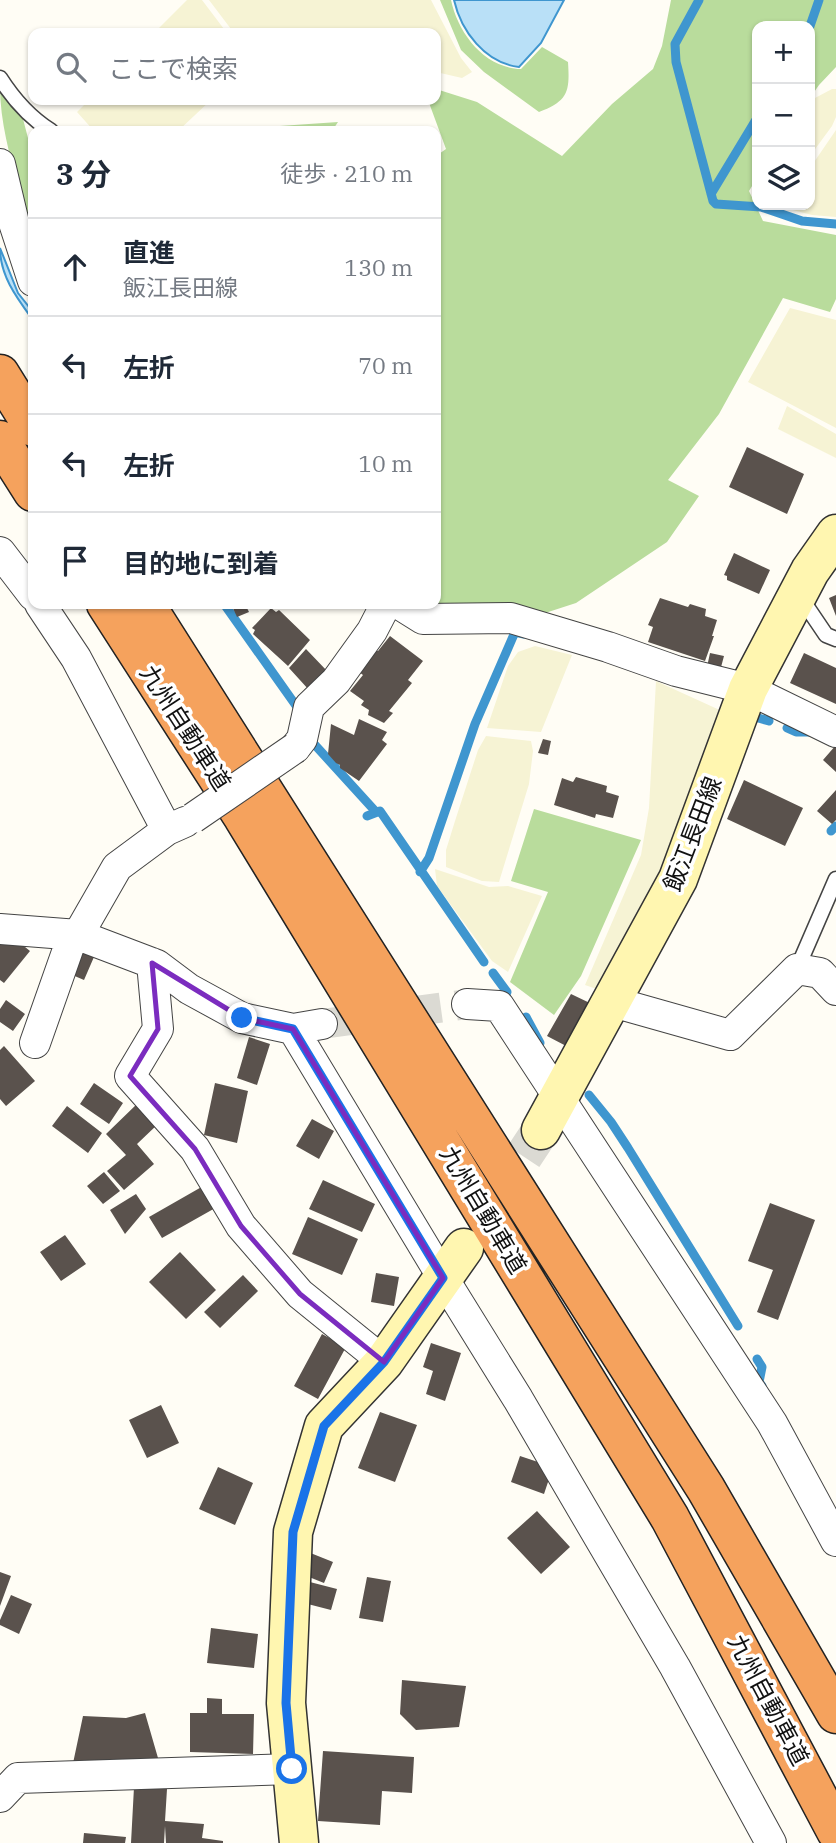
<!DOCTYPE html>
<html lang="ja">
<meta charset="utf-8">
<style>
body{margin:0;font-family:"IBM Plex Serif","Noto Sans JP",serif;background:#f6f6f7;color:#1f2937}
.controls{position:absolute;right:21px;top:21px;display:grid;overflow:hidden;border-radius:14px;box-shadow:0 2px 5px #0004}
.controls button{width:63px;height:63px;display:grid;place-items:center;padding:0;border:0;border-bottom:2px solid #e0e1e3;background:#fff;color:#1f2937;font:35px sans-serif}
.stop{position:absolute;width:21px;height:21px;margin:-16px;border:5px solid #1a73e8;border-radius:50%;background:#fff}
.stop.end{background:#1a73e8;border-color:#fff;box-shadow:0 2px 7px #0008}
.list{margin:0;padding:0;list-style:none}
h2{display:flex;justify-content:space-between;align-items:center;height:91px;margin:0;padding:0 28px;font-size:30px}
h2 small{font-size:23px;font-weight:400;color:#747a83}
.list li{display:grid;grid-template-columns:46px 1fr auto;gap:21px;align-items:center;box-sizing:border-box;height:98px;padding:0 28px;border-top:2px solid #e0e1e3}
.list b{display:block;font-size:26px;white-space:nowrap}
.list p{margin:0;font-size:23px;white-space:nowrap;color:#747a83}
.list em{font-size:23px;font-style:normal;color:#747a83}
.icon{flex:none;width:38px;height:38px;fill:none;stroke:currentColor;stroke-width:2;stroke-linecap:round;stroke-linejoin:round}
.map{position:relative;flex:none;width:836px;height:1843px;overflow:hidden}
.search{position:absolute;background:#fff;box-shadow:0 2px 5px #0004;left:28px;top:28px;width:413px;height:77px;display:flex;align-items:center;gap:18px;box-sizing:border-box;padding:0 24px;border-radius:14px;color:#747a83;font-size:26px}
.panel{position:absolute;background:#fff;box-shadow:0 2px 5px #0004;left:28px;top:126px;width:413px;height:483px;border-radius:14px}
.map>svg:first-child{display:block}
.farmland{fill:#f6f3d4}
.forest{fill:#b9dc9c}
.water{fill:#b9e0f7;stroke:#3f96cf;stroke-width:2}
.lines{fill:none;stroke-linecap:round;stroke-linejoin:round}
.stream{stroke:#3f96cf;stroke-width:9}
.building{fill:#5a524d}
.minor-tunnel{stroke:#dbdad3;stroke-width:30;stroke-dasharray:30 15;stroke-linecap:butt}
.secondary-tunnel{stroke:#dbdad3;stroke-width:38;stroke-dasharray:38 19;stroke-linecap:butt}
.service-casing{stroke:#444;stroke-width:17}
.minor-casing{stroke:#444;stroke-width:32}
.secondary-casing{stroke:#333;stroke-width:41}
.motorway-casing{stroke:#222;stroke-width:41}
.service{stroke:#fff;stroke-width:14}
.minor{stroke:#fff;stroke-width:30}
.secondary{stroke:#fff6b0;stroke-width:38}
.motorway{stroke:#f5a25d;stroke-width:38}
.minor-bridge-casing{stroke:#444;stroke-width:32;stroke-linecap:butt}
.minor-bridge{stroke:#fff;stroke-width:30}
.route{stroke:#1a73e8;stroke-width:9}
.marked{fill:none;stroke:#7b2cbf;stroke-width:5;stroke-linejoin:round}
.labels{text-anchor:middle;stroke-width:7;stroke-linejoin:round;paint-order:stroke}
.street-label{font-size:24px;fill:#111;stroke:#fff}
</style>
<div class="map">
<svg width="836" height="1843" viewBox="0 0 836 1843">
<rect width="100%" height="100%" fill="#fffdf5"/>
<path class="farmland" d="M187 0H202L227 33H154Z
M209 0H431L461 58 472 72 462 78 436 72V33H234Z
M832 89H836V117L832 126 810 156V107L815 98Z
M89 100H211L178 131H94L77 112Z
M836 130V217L812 215 789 209 781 205H810V168Z
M790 308 836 320V428L748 382Z
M787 406 836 434V458L778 429Z
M535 646 572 655 541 732 487 728 508 666 518 652Z
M656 681 724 712 670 861 608 993 585 985 641 855 649 808Z
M486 736 531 741 533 751 529 784 499 882 482 881 446 867V850L455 821 478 750Z
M435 869 489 887 508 886 542 896 508 972 492 961 437 886Z"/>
<path class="forest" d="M440 0H451C458 33 484 68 521 69L542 47 568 62C570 92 568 101 539 112L484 72 461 50Z
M671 0H836V67L819 85 810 98V26H757V178L749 191 763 221 836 235V299L830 312 783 298 719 414 668 480 699 496 667 542 576 603 539 615 416 604H436V156L446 149 428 100H436V89L477 102 562 156 612 104 653 69 662 46Z
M0 86 23 119 33 157V239C27 223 24 206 19 190 10 156 0 122 0 86Z
M338 122 332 131H209Z
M534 809 641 840 581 976 554 1015 510 982 548 892 511 881Z"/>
<path class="water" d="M454 0H564L541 43 519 67C485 63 461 31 454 0Z
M0 248 18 293 33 312V320C17 298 0 276 0 248Z"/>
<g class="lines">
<path class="stream" d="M699 0 675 44 676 62 713 201 716 204 761 207 802 221 836 224
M810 26 819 0
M711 194 757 118
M224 604 297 707
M755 717 769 721
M787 728 796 732H813
M315 745 376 812
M367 816 380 811 484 962
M831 831 836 826
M420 872 429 858 475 724 515 632 524 634
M493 973 507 992
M526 1017 540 1043
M589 1095 611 1122 628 1148 738 1326
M757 1359 762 1367 759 1382 762 1386"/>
</g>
<path class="building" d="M747 447 804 474 787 514 729 487Z
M734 553 770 570 759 594 727 580V576L724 575Z
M836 595V616L829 598Z
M660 598 688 607 690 604 706 609 705 616 717 620 712 636H714L705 661 648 642 653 627 648 625Z
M231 604H245L249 612 237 617Z
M271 608 276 612 279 610 310 640 288 666 253 634 255 630 252 628Z
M390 636 423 661 408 680 412 683 389 711 393 713 384 723 368 715 369 710 361 705 364 701 350 691 363 675 359 672 373 650 378 651Z
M306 649 328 672 309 690 289 668Z
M710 653 724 656 720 671 707 667Z
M804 653 836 668V704L790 683Z
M359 719 387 732 382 740 387 744 359 781 340 768V765L336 763 328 754 331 724 354 735Z
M543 739 551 741 548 755 538 753Z
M836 745V772L823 760Z
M576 777 607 786 606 792 619 796 613 818 596 814 595 818 554 805 562 778 573 782Z
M744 780 803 808 785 846 727 819Z
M836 790V820L832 824 817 811Z
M9 934 30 951 4 983 0 980V945Z
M76 940 97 950 84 980 63 971Z
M571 994 594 1005 570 1048 547 1036Z
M6 1000 25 1014 13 1031 0 1022V1009Z
M249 1037 270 1044 257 1085 237 1078Z
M4 1046 35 1081 6 1106 0 1099V1050Z
M94 1083 123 1103 109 1124 80 1104Z
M215 1083 248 1091 237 1143 204 1135Z
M138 1103 158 1124 137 1144 154 1164 124 1190 107 1171 126 1155 106 1134Z
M67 1106 102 1133 88 1153 52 1126Z
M312 1119 334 1131 319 1159 296 1146Z
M104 1172 120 1191 103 1204 87 1186Z
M323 1180 375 1204 362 1232 309 1209Z
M205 1185 217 1207 162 1238 149 1217Z
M136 1194 146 1209 125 1234 110 1210Z
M770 1203 815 1220 778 1320 757 1312 773 1270 748 1261Z
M308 1217 358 1239 342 1275 292 1254Z
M65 1235 86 1264 61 1281 40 1252Z
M180 1252 216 1290 186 1319 149 1282Z
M376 1273 399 1277 394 1306 371 1302Z
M243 1275 258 1291 220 1328 204 1312Z
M322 1334 346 1347 318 1399 294 1386Z
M431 1343 461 1353 445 1401 426 1394 433 1371 423 1367Z
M161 1405 179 1443 147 1458 129 1420Z
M380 1412 417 1425 395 1482 358 1468Z
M520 1456 553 1467 544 1494 511 1482Z
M218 1467 253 1483 235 1525 199 1509Z
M537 1511 570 1547 541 1574 507 1538Z
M308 1552 333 1562 324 1583 299 1573Z
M0 1572 11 1576 0 1606Z
M367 1577 391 1581 383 1622 359 1618Z
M306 1581 337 1589 331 1610 300 1602Z
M11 1595 32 1604 19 1634 0 1625V1620Z
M211 1628 258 1634 254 1668 207 1663Z
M402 1680 466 1686 459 1727 416 1730 400 1714Z
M207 1698 222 1699V1714H254L253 1754 190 1752V1713H207Z
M145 1713 158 1758 72 1768 83 1716 126 1718Z
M323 1751 414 1757 412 1793 382 1791 380 1825 318 1821Z
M134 1787 167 1789 165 1821 204 1824 202 1838 223 1841V1843H166L165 1826 164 1843H131Z
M84 1833 126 1837 125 1843H83Z"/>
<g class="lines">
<path class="minor-tunnel" d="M322 1024 467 1004"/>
<path class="secondary-tunnel" d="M492 1204 541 1130"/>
<defs>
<path id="service" d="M0 78C14 100 29 117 51 131
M801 598 826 635 836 639
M797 969 836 879"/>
<path id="minor" d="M0 164 14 223 33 281
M0 552 33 595
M40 604 76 658 167 830
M399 604 423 619 511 618 608 647 676 671 748 689 836 732
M295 748 302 739 309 707 336 681 372 631 386 604
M0 929 78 935 157 965 189 989 242 1018 293 1029 322 1024
M78 935 117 867 167 830 185 822
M152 963 158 1029 130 1076 195 1149 241 1226 300 1294 384 1362
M613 1002 730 1035 797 969 820 973 836 990
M467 1004 499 1006 772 1423 836 1541
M293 1029 443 1278 518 1399 675 1667 771 1843
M35 1043 73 935
M0 1797 18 1778 292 1769"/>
<path id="secondary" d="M541 1130 678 879 748 689 810 571 836 534
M299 1843 286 1703 293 1532 324 1426 384 1362 464 1248"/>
<path id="motorway" d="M0 374 33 427
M0 440 33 492
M106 604 243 817 670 1518 836 1831
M145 604 706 1489 836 1714"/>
</defs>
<use href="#service" class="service-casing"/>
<use href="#minor" class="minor-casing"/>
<use href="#secondary" class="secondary-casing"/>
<use href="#motorway" class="motorway-casing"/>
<use href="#service" class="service"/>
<use href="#minor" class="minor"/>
<use href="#secondary" class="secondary"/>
<use href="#motorway" class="motorway"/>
<defs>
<path id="minor-bridge" d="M193 818 295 748"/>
</defs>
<use href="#minor-bridge" class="minor-bridge-casing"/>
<use href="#minor-bridge" class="minor-bridge"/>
</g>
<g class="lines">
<path class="route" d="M242 1018 293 1029 443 1278 384 1362 324 1426 293 1532 286 1703 292 1769"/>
</g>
<path class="marked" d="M152 963 242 1018 293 1029 443 1278 384 1362 300 1294 241 1226 195 1149 130 1076 158 1029Z"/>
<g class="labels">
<g class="street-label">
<text transform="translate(185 728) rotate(57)" y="8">九州自動車道</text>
<text transform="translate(693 834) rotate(-69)" y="8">飯江長田線</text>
<text transform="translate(483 1210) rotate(59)" y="8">九州自動車道</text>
<text transform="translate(768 1700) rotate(62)" y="8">九州自動車道</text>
</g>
</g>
</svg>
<div class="controls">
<button>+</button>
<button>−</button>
<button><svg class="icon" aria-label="layers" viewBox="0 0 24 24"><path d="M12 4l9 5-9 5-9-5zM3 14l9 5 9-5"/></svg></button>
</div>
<div class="stop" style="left:292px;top:1769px"></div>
<div class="stop end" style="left:242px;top:1018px"></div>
<div class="search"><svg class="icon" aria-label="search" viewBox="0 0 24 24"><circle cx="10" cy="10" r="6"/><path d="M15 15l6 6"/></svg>ここで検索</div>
<section class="panel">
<h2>3 分<small>徒歩 · 210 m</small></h2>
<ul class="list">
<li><svg class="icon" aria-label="ahead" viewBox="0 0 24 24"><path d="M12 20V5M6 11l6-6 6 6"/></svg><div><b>直進</b><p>飯江長田線</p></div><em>130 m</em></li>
<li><svg class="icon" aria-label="left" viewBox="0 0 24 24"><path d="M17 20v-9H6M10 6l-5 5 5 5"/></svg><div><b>左折</b></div><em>70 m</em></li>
<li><svg class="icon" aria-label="left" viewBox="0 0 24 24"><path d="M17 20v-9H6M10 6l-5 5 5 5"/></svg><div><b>左折</b></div><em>10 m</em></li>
<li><svg class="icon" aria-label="arrive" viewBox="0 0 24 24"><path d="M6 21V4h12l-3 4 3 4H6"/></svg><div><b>目的地に到着</b></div></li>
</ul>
</section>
</div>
